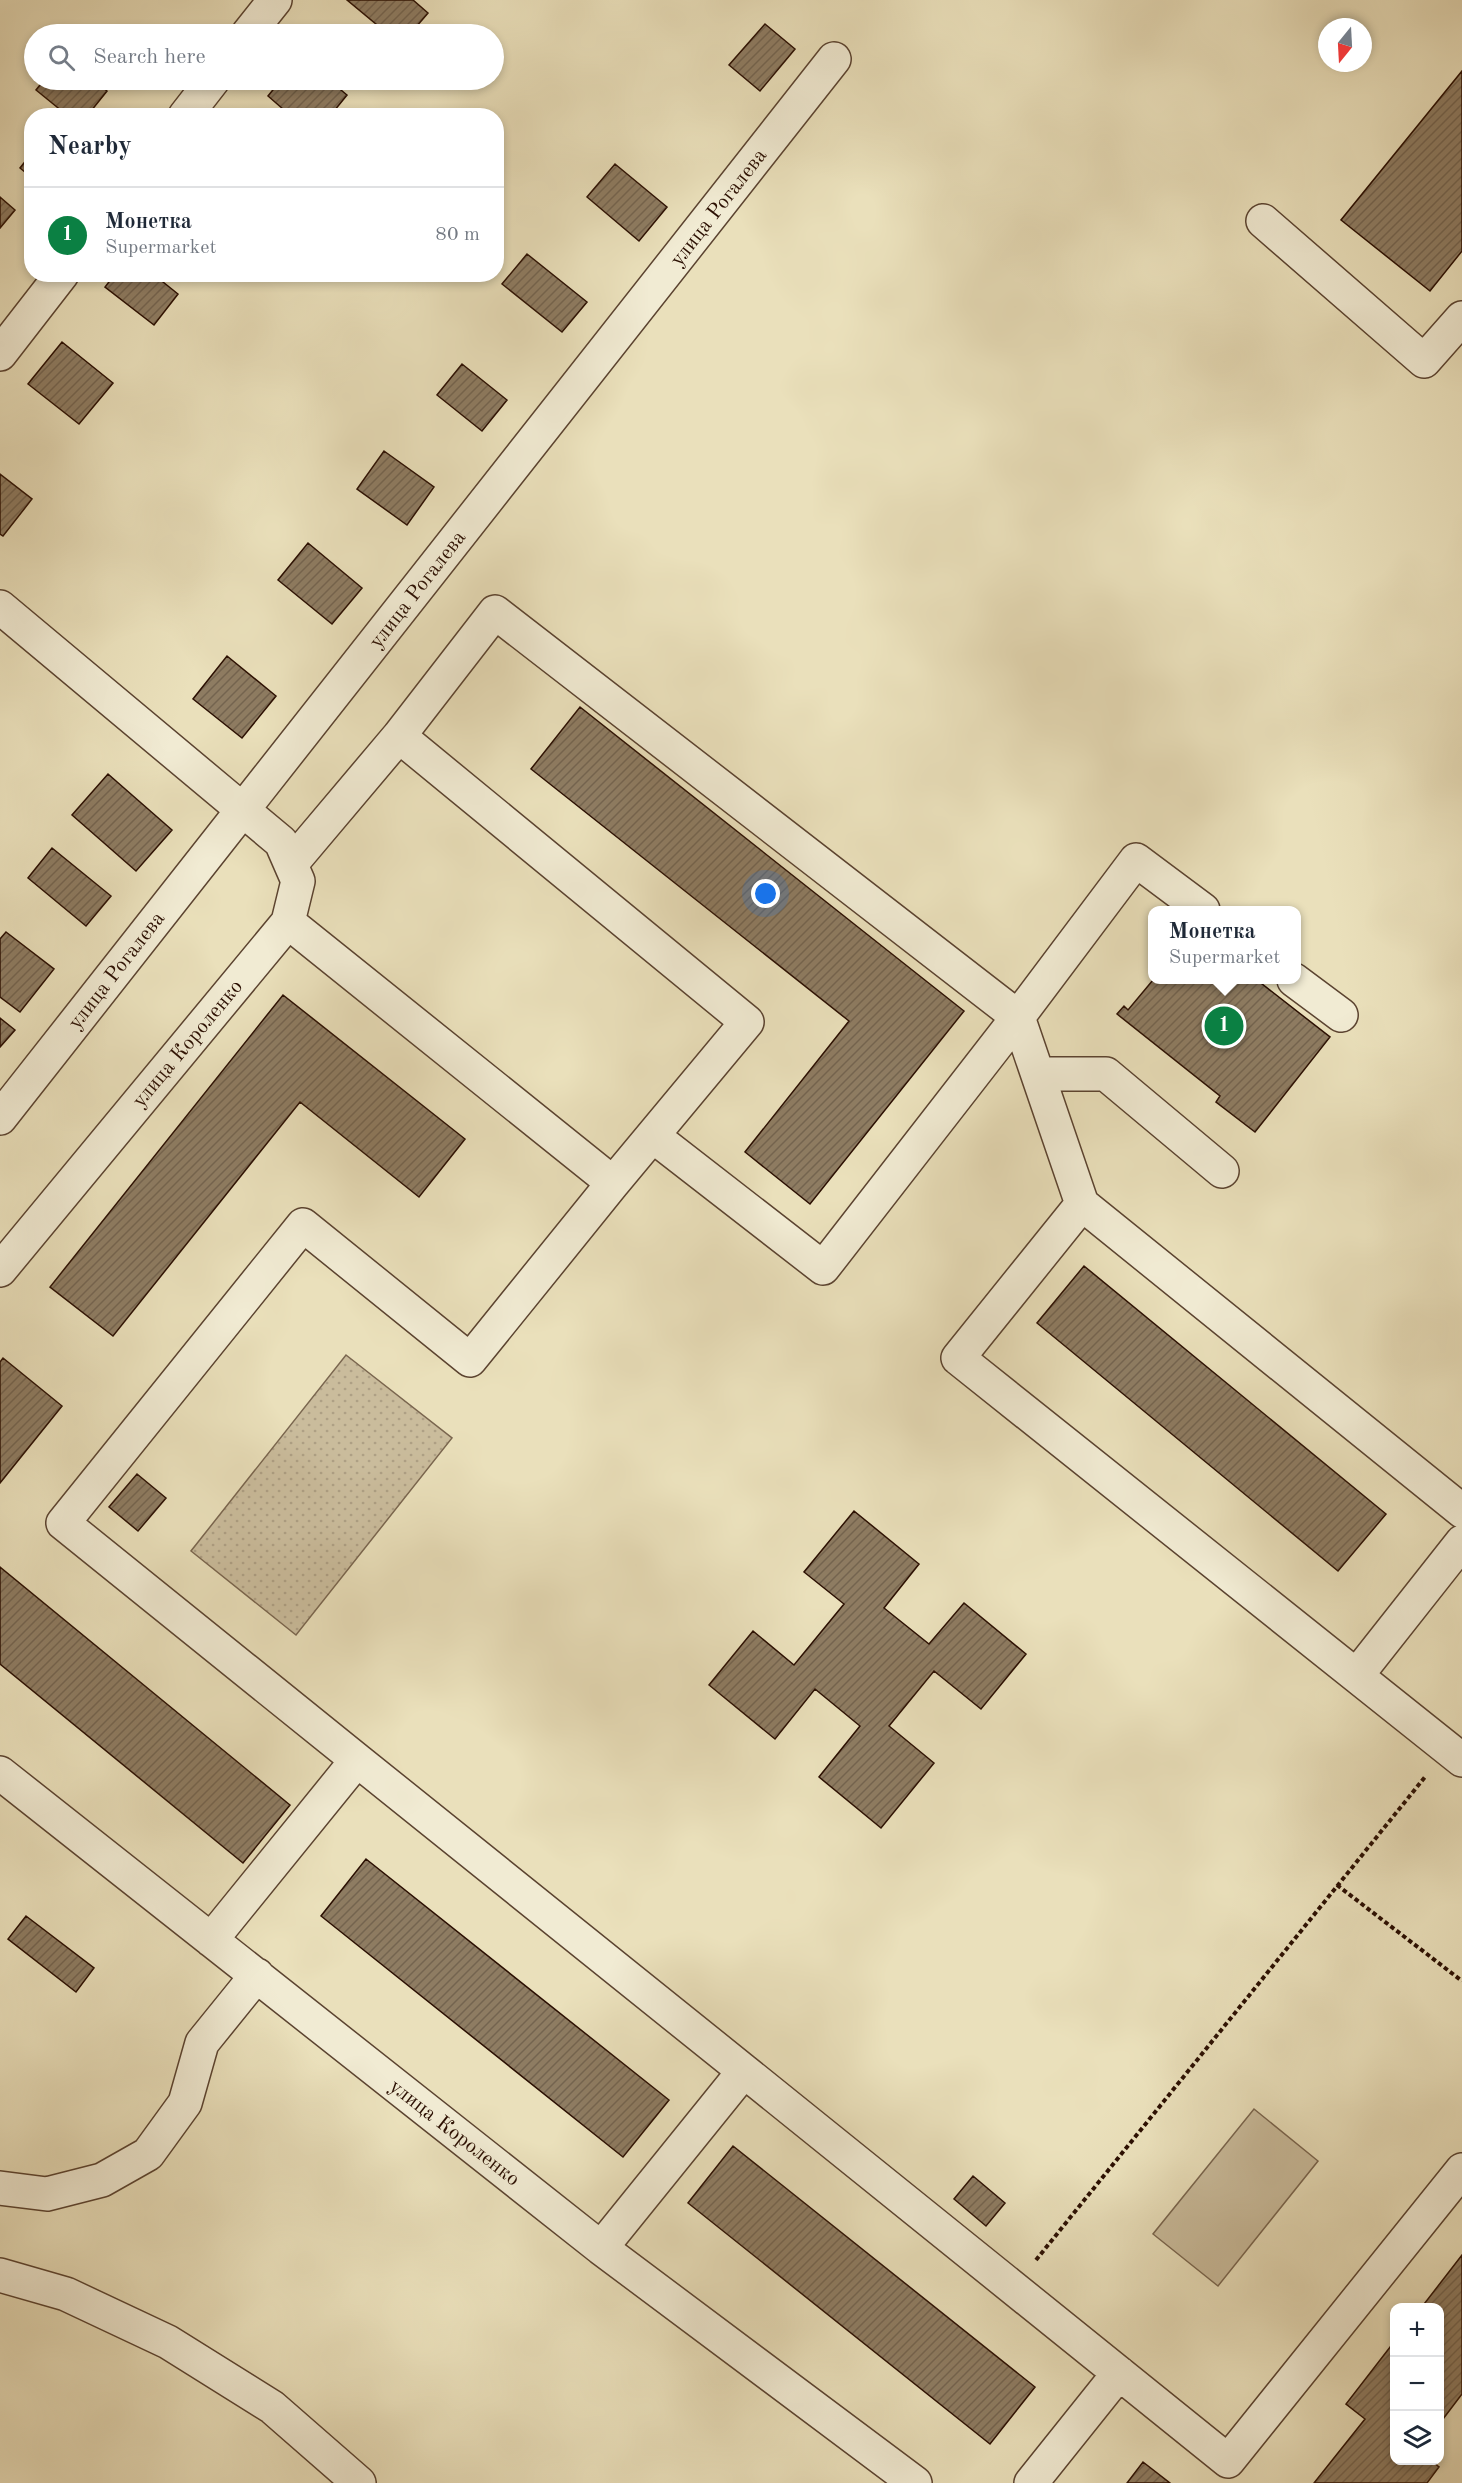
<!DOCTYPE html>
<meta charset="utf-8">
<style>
body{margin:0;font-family:"Old Standard TT",serif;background:#f6f6f7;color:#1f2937}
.controls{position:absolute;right:18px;bottom:18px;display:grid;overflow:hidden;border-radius:12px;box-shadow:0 3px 9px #0003}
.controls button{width:54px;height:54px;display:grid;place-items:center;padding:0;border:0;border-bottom:2px solid #e0e1e3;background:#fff;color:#1f2937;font:30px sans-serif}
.compass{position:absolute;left:1318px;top:18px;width:54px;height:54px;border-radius:50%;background:#fff;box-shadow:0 3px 9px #0003;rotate:198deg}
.you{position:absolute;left:766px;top:894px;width:21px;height:21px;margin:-15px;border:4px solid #fff;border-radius:50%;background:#1a73e8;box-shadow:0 0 0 9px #1a73e833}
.badge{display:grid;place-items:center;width:39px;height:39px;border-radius:50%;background:#0b8043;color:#fff;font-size:20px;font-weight:700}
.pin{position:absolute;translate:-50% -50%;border:3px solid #fff;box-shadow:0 2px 6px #0006}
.popup{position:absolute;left:1148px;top:906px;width:153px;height:78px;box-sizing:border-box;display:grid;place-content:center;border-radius:12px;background:#fff;filter:drop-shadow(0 2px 4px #0005);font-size:20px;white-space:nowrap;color:#747a83}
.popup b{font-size:22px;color:#1f2937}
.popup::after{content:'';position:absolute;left:50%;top:100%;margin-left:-12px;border:12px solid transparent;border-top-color:#fff}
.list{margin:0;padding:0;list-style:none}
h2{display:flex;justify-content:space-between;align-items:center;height:78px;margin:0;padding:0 24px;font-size:26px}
h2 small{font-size:20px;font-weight:400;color:#747a83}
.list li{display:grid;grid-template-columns:39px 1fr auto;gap:18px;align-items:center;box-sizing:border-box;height:96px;padding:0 24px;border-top:2px solid #e0e1e3}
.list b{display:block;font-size:22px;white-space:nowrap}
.list p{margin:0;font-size:20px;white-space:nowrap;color:#747a83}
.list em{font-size:20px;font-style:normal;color:#747a83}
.icon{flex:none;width:33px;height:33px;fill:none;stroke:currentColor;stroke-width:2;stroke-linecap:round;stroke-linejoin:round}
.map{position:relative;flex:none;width:1462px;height:2483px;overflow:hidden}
.search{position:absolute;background:#fff;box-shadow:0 3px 9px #0003;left:24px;top:24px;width:480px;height:66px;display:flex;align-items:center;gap:15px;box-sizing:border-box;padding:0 21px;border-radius:33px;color:#747a83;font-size:22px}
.panel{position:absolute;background:#fff;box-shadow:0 3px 9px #0003;left:24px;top:108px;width:480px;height:174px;border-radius:24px}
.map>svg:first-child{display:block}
.park{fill:url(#park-dots);stroke:#7a664f;stroke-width:1.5}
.garden{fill:#cabc9c;stroke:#7a664f;stroke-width:1.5}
.building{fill:url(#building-hatch);stroke:#2b0f02;stroke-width:1.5}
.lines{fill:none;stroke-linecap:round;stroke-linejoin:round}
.minor-casing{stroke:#5b4330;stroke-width:36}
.path{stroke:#2b0f02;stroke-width:4;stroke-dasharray:4.5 3;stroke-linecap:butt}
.minor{stroke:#f1ebd3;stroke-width:33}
.labels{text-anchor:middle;stroke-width:6;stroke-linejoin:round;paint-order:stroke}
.street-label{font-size:21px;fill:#2b0f02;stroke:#f1ebd3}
</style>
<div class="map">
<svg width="1462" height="2483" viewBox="0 0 1462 2483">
<defs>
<pattern id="park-dots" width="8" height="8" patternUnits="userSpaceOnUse" patternTransform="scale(1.5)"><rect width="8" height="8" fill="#cabc9c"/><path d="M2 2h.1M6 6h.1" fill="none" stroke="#aea085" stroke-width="1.8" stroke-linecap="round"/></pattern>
<pattern id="building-hatch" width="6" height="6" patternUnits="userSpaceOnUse" patternTransform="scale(1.5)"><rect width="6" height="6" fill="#8e7c62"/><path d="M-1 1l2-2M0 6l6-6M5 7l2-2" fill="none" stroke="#74644f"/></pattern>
</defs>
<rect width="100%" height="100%" fill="#eae0bb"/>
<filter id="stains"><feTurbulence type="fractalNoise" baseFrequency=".00333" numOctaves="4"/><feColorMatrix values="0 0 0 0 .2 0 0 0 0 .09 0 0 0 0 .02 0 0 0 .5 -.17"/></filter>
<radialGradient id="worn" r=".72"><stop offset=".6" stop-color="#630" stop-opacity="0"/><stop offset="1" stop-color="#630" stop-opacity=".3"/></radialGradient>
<path class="park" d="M346 1355 452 1438 296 1635 191 1551Z"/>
<path class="garden" d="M1254 2109 1318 2161 1218 2286 1153 2234Z"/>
<path class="building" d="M347 0H413L428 13 410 34H388Z
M765 24 795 49 760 91 729 65Z
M1462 71V251L1430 291 1341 220Z
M44 80H93L107 91 87 116H68L36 90Z
M281 80H329L347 95 330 116H291L268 96Z
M32 153V178L20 168Z
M615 164 667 207 639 241 587 197Z
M0 197 15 210 0 228Z
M527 254 587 302 562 332 502 284Z
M115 274H153L178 294 154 325 105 287Z
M62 342 113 383 79 424 28 384Z
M462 364 507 400 482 431 437 395Z
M384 451 434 487 407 525 357 489Z
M0 474 32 499 3 536 0 534Z
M308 543 362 588 332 624 278 580Z
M227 656 276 696 242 738 193 699Z
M580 707 964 1011 810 1204 745 1152 849 1021 531 769Z
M108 774 172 830 136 871 72 815Z
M52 848 111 896 86 926 28 878Z
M6 932 54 969 20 1012 0 997V939Z
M1153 980H1257L1330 1037 1255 1132 1216 1102 1220 1096 1117 1014 1124 1006 1128 1010Z
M283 995 465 1139 419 1197 300 1102 113 1336 50 1287Z
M0 1018 15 1030 0 1047Z
M1084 1266 1386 1514 1338 1571 1037 1323Z
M3 1358 62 1406 0 1483V1362Z
M137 1474 166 1498 138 1531 109 1507Z
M854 1511 919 1564 884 1608 929 1644 964 1603 1026 1654 981 1709 934 1671 889 1726 934 1763 881 1828 819 1777 860 1726 815 1689 775 1739 709 1685 753 1631 794 1665 844 1604 804 1572Z
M0 1567 290 1805 243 1863 0 1664Z
M366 1859 669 2100 623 2157 321 1916Z
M26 1916 94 1968 76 1992 8 1939Z
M733 2146 1035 2387 990 2444 688 2203Z
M973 2176 1005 2203 986 2226 954 2199Z
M1462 2255V2394L1440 2423V2308H1421Z
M1394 2342V2460H1430L1439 2467 1427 2483H1314L1365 2419 1346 2404Z
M1143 2462 1170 2483H1127Z"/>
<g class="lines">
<defs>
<path id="minor" d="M248 34 275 0
M185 116 213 80
M1263 221 1424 361 1462 318
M0 354 62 274
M0 607 281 842 298 881 288 922 0 1270
M399 736 495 612 1018 1017 823 1268 653 1136
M291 864 399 736 747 1022 613 1183
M1294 980 1341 1015
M1038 1074H1106L1222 1171
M0 1118 834 59
M1082 1204 1018 1017 1136 860 1203 910
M1462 1511 1082 1204 958 1358 1462 1760
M1357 1675 1462 1542
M357 1760 744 2071
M0 1773 601 2248 915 2483
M211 1940 357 1760 63 1523 303 1225 470 1360 613 1183 288 922
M0 2188 47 2194 102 2180 148 2154 185 2103 202 2043 257 1975
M601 2248 744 2071 1228 2461 1462 2170
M0 2275 66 2294 168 2342 272 2407 359 2483
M1031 2483 1119 2373"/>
</defs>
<use href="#minor" class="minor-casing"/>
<path class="path" d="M1337 1885 1462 1981
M1036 2260 1425 1777"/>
<use href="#minor" class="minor"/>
</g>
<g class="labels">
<g class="street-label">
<text transform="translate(718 207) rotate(-52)" y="7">улица Рогалева</text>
<text transform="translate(417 589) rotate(-52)" y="7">улица Рогалева</text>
<text transform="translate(116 970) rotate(-52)" y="7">улица Рогалева</text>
<text transform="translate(187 1043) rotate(-50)" y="7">улица Короленко</text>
<text transform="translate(455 2132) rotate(38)" y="7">улица Короленко</text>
</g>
</g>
<rect width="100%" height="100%" filter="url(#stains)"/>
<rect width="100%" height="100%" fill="url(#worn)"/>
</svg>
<div class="controls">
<button>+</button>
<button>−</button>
<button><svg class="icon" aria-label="layers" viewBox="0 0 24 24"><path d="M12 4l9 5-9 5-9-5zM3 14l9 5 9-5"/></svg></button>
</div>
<svg class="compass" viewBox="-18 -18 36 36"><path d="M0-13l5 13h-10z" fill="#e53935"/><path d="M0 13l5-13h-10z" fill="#747a83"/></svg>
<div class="you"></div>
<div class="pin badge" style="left:1224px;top:1026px">1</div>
<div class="popup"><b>Монетка</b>Supermarket</div>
<div class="search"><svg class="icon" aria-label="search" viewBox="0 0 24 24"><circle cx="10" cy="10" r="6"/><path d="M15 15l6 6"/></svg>Search here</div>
<section class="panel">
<h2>Nearby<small></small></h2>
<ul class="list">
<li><span class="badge">1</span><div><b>Монетка</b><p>Supermarket</p></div><em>80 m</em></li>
</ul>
</section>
</div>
